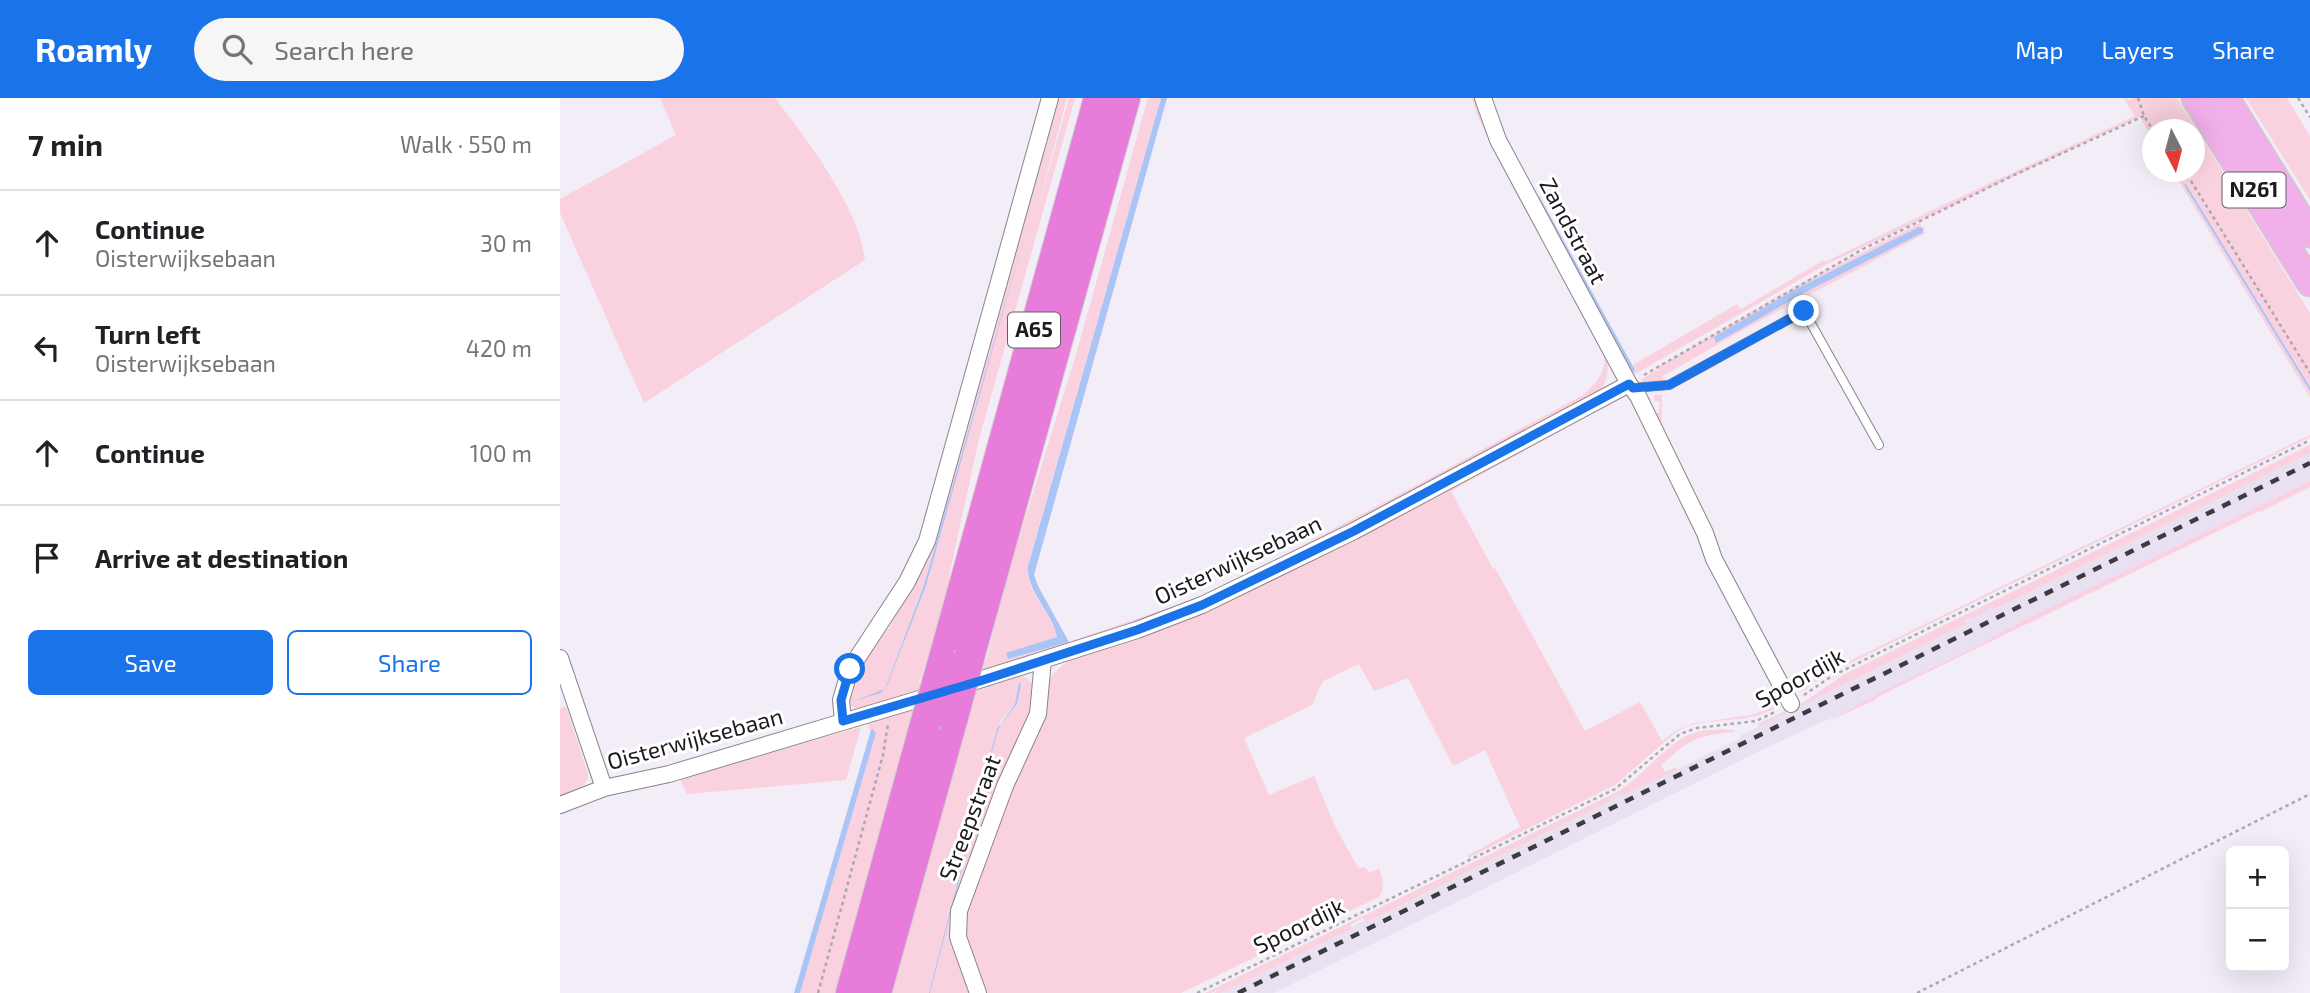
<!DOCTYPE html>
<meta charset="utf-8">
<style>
body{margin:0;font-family:"Exo 2",sans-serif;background:#f6f6f6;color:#202124}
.controls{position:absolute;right:21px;bottom:21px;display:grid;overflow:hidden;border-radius:10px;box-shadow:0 7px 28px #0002}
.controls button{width:63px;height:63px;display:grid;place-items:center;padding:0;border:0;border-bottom:2px solid #e0e0e0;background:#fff;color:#202124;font:35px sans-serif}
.compass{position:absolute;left:1582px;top:21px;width:63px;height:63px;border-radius:50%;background:#fff;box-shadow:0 7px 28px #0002;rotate:174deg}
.stop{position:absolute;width:21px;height:21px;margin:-16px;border:5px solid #1a73e8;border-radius:50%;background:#fff}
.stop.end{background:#1a73e8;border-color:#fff;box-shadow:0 2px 7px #0008}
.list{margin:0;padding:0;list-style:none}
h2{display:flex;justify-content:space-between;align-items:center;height:91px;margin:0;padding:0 28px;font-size:30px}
h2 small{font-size:23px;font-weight:400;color:#757577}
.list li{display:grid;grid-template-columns:46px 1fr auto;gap:21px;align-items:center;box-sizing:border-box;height:105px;padding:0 28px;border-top:2px solid #e0e0e0}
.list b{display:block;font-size:26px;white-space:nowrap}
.list p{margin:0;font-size:23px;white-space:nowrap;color:#757577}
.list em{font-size:23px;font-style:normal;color:#757577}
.actions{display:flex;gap:14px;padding:21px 28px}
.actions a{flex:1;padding:16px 0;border:2px solid #1a73e8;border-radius:10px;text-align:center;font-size:24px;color:#1a73e8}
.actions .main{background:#1a73e8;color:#fff}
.icon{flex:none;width:38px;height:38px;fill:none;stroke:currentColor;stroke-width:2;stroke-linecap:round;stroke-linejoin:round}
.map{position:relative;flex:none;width:1750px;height:895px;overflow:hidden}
header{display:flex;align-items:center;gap:42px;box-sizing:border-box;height:98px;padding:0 35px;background:#1a73e8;color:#fff}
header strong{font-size:33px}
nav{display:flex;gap:38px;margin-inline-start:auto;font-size:24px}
.search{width:490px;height:63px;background:#f6f6f6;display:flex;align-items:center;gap:18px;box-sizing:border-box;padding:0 24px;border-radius:38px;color:#757577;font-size:26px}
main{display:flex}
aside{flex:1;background:#fff}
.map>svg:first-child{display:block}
.built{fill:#e9e1f1}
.green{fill:#fad1df;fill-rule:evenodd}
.water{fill:#aac5f5}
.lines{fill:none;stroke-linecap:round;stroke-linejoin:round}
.service-casing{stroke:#88848c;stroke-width:10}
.minor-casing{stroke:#88848c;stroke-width:18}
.primary-casing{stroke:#cdcdce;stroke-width:29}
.motorway-casing{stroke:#cdcdce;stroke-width:32}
.path{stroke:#aca8b0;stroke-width:2.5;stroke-dasharray:3.5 3.5;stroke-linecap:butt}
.service{stroke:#fff;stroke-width:8}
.minor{stroke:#fff;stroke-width:16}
.primary{stroke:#f1b0e9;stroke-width:26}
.motorway{stroke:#e87cdb;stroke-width:30}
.rail{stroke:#3e3b40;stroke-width:4.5;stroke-dasharray:9 9;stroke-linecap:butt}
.motorway-bridge-casing{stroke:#cdcdce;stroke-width:32;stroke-linecap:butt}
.motorway-bridge{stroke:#e87cdb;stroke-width:30}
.route{stroke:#1a73e8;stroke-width:9}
.labels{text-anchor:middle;stroke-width:6;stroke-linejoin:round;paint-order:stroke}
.shield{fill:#fff;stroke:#605f62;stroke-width:2}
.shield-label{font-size:21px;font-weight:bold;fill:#1c1a1e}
.street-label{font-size:23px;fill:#1c1a1e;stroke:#fff}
</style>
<header>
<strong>Roamly</strong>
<div class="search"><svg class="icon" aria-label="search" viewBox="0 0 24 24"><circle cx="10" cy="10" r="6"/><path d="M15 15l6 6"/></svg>Search here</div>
<nav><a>Map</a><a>Layers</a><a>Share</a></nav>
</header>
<main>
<aside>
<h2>7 min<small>Walk · 550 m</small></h2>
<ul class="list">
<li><svg class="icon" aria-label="ahead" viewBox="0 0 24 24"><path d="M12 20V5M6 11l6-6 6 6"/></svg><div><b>Continue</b><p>Oisterwijksebaan</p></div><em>30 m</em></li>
<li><svg class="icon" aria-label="left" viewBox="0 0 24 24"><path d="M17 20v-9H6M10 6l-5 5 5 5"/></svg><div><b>Turn left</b><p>Oisterwijksebaan</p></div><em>420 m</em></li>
<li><svg class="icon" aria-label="ahead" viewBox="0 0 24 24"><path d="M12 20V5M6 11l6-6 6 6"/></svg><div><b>Continue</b></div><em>100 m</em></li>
<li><svg class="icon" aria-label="arrive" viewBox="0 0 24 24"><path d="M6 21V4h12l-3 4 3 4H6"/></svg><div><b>Arrive at destination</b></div></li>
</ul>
<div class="actions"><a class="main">Save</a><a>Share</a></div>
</aside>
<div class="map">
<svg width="1750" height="895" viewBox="0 0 1750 895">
<rect width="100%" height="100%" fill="#f2edf7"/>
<path class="built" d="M1750 355V383L1454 527 1421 546 1323 593 1312 601 1210 648 714 895H661L783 835 799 825 815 820 1050 703 1053 700 1060 696 1064 697 1181 640 1180 638 1219 618 1404 527V523L1418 518 1425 511 1431 508 1434 511 1439 509Z"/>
<path class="green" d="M100 0H215C247 42 299 109 305 162L84 305 0 115V101L116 37Z
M496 0H507L476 117 509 0H515L419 341 390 474 389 484 368 563 367 562 361 580 359 581 360 587 420 569 419 564 426 562 433 535 430 533 515 260 588 0H601L480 424C477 438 466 466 468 479 472 501 494 517 497 539L447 555 448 560 509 544 640 499 677 482 853 389 1023 297C1036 286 1047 274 1044 256L933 50 917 17 912 0H918L1049 261 1046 282 1038 296 830 409 623 510 296 611 289 606V588L305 560 329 530 352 490ZM429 261 366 488 325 591 364 487Z
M1563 0 1571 2 1572 0H1617L1750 215V289L1626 86 1624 87 1750 293V299L1613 74H1634V32L1595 31 1593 28 1590 30 1592 33V40L1580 19 1267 166 1075 276 1070 274 976 102 979 95 978 100 1073 273 1075 272 1073 267 1177 206 1181 211 1262 163H1267L1383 107 1575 18Z
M1686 0H1727L1750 38V102Z
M1360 125 1362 129 1236 191 1155 239 1157 244 1244 195 1364 133 1366 135 1183 232 1103 278 1102 286H1083L1081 284 1083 280 1099 271 1098 269 1238 187Z
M1094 297H1102L1101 333 1218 573 1226 582 1237 589 1750 337V339L1262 579 1244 592 1235 594 1226 590 1092 318 1099 314 1100 303H1094Z
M1002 327 1005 331 891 393 933 471 935 470 1025 633 1080 604 1102 643 1117 632 1134 625 1192 617 1223 603 1222 607C1212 612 1202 617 1191 619 1165 625 1138 619 1115 635L1055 687 908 760 907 758 960 729 925 652 893 668 848 580 814 593 799 566 763 583 752 607 684 640 709 697 754 678 775 728 798 770 805 769 809 775 819 770C822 780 826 789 819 799L621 895H424L405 842 406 818 419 770 489 584C501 555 550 549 578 540Z
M1750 347V355L1439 509 1434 511 1430 509 1418 518 1404 523V527L1199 628 1198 626 1244 604 1283 577Z
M1750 383V389L1700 414 1699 413 1321 597 1313 603 1266 624 1323 593 1421 546 1454 527Z
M453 578 465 579 473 586 474 611 400 811 415 895H370L437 635 441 626 457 606 461 586H459L455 606 440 624 369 895H332L406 621 410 617 414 600 350 619 347 639 276 895H240L316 635 313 631 310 633 307 622 414 592Z
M6 608 28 676C27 691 12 694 0 698V611Z
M301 629 286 682 127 696 120 681Z
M1175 632 1173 634C1134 638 1130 642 1101 667L1105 674 1116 669 1118 671 1064 697C1058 696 1054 698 1050 703L815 820 805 823 803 820 791 826 792 831 783 835 661 895H654L661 891 651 895H645L1057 694C1080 681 1109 643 1131 636 1144 631 1161 631 1175 632Z"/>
<path class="water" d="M601 0H607L474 477 478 488 509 544 448 561 446 555 497 539C493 514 466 495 468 468Z
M1626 86 1750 289V293L1624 87Z
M979 98 1075 272 1073 274 978 99Z
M469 122 366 488 326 590 321 595 294 603 325 591 364 487Z
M1359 129 1364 130 1362 135 1244 195 1156 245 1154 239 1236 191Z
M459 585 461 586 457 606 441 626 437 635 370 895H369L437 631 455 606Z
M313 631 316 635 240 895H234L311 632Z"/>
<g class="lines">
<defs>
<path id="service" d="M1073 290 1109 287 1244 213 1319 347"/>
<path id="minor" d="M923 0 938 42 1069 286 1078 298 1145 435 1154 461 1231 606
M0 560 44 690
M397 589 577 532 642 507 794 433 1069 286
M283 623 281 602 290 571 347 484 367 443 490 0
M0 707 44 690 109 676 376 596
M418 895 398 839 399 813 445 688 478 616 483 562"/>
<path id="primary" d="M1635 0 1750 185
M1666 0 1750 136"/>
<path id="motorway" d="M410 556 565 0
M383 564 539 0
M291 895 365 627
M316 895 393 619"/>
</defs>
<use href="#service" class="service-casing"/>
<use href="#minor" class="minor-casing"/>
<use href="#primary" class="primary-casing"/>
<use href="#motorway" class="motorway-casing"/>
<path class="path" d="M1578 0 1584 18 1593 32
M1738 0 1750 19
M1620 74 1631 83 1750 275
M1084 277 1303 151 1450 79 1584 18
M1244 597 1272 578 1750 342
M258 895 323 657 328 626
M637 895 1055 691 1120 636 1137 630 1196 623 1217 613
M1357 895 1750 696"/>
<use href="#service" class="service"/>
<use href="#minor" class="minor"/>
<use href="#primary" class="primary"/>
<use href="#motorway" class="motorway"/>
<path class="rail" d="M678 895 1750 365"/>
<defs>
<path id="motorway-bridge" d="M393 619 410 556
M365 627 383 564"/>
</defs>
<use href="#motorway-bridge" class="motorway-bridge-casing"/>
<use href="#motorway-bridge" class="motorway-bridge"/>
</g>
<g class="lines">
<path class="route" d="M290 571 281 602 283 623 420 583 577 532 642 507 794 433 1069 286 1073 290 1109 287 1244 213"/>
</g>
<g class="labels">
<g class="shield">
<rect x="1662.5" y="74.5" width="63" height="35" rx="5"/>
<rect x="448" y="214.5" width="52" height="35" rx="5"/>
</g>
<g class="shield-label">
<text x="1694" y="99">N261</text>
<text x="474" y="239">A65</text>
</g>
<g class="street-label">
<text transform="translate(1013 133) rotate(62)" y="8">Zandstraat</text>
<text transform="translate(678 462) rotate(-25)" y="8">Oisterwijksebaan</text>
<text transform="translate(1240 580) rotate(-29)" y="8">Spoordijk</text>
<text transform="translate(135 641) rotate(-15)" y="8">Oisterwijksebaan</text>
<text transform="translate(410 720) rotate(-69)" y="8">Streepstraat</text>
<text transform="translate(739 828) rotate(-26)" y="8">Spoordijk</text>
</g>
</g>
</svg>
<div class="controls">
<button>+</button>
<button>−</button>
</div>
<svg class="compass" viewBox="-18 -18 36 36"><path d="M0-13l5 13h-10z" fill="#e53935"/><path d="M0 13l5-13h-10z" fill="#757577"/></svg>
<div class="stop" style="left:290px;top:571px"></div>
<div class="stop end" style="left:1244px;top:213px"></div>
</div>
</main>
